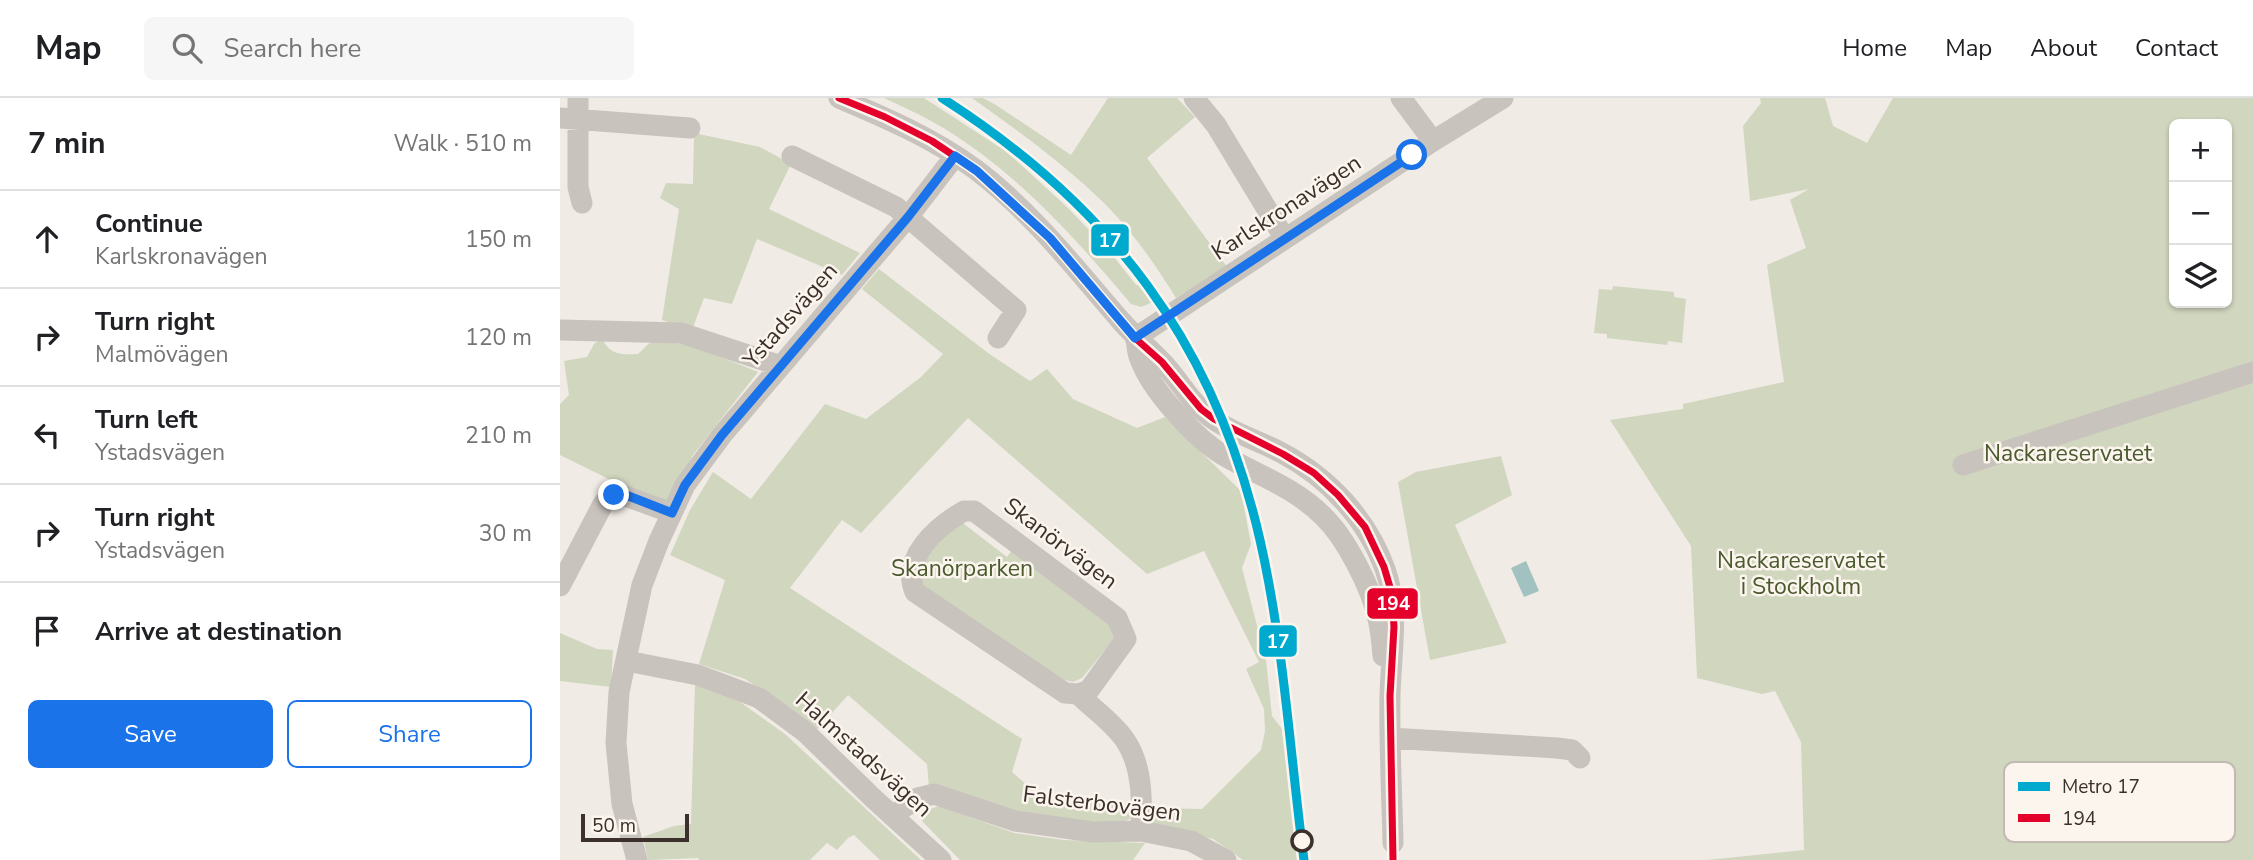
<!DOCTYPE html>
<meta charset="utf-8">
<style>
body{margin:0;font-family:"Nunito Sans",sans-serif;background:#f6f6f6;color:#202124}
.controls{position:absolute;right:21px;top:21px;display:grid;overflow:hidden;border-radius:10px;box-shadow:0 2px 5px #0004}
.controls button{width:63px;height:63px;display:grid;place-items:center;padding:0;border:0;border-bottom:2px solid #e0e0e0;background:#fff;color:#202124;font:35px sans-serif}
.scale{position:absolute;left:21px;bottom:18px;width:108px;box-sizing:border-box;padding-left:7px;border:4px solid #3b302b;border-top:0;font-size:19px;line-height:24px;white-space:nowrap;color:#3b302b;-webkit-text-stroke:5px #fbf5ee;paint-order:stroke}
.stop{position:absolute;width:21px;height:21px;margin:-16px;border:5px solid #1a73e8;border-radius:50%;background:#fff}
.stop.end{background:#1a73e8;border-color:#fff;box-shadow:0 2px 7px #0008}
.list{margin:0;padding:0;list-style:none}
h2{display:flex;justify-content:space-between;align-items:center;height:91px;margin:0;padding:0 28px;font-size:30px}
h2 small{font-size:23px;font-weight:400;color:#757577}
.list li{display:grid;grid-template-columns:46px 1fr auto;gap:21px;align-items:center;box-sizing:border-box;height:98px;padding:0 28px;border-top:2px solid #e0e0e0}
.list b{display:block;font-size:26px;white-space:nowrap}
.list p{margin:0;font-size:23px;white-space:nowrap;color:#757577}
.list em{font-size:23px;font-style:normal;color:#757577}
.actions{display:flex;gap:14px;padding:21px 28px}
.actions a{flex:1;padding:16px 0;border:2px solid #1a73e8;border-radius:10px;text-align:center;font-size:24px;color:#1a73e8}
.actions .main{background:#1a73e8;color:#fff}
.icon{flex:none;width:38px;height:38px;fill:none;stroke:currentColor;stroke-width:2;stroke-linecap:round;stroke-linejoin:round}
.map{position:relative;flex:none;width:1693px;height:762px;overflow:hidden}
header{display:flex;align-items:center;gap:42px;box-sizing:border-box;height:98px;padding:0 35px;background:#fff;border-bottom:2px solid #e0e0e0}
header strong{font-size:33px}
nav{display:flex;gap:38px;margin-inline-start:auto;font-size:24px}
.search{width:490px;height:63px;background:#f6f6f6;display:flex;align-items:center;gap:18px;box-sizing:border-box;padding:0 24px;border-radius:10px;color:#757577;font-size:26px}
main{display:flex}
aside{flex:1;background:#fff}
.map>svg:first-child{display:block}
.green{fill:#d1d6bf;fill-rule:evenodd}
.water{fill:#a1c2c1}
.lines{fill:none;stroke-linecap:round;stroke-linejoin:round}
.minor{stroke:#c9c3be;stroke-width:21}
.bus-1-casing{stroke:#fbf5ee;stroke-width:12}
.bus-1{stroke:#e4002b;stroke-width:7}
.metro-1-casing{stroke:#fbf5ee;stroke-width:14}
.metro-1{stroke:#00a9ce;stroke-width:9}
.route{stroke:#1a73e8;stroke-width:9}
.stop-dot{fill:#fbf5ee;stroke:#3b302b;stroke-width:3.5}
.labels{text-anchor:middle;stroke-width:5;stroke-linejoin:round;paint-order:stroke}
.street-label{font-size:23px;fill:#3b302b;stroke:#fbf5ee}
.park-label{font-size:23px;fill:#4a5a2e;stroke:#fbf5ee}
.key{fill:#fbf5ee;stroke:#c1bab4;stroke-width:2}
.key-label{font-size:19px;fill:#3b302b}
.line-badge{stroke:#fbf5ee;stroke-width:2.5}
.badge-label{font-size:19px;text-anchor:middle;font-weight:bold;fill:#fff}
</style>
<header>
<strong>Map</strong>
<div class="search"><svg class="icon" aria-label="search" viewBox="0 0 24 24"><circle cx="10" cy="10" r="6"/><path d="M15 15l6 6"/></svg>Search here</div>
<nav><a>Home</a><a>Map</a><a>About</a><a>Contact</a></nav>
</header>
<main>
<aside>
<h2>7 min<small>Walk · 510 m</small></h2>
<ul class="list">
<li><svg class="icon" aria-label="ahead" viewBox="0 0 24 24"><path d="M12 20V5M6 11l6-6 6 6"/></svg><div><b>Continue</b><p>Karlskronavägen</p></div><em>150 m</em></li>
<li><svg class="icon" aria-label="right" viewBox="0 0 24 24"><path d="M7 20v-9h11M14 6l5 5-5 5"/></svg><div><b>Turn right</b><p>Malmövägen</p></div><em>120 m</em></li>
<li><svg class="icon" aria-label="left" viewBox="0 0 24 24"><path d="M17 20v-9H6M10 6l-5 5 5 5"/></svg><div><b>Turn left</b><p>Ystadsvägen</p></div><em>210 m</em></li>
<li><svg class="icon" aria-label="right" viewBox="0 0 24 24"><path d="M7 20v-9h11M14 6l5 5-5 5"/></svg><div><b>Turn right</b><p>Ystadsvägen</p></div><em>30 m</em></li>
<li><svg class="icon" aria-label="arrive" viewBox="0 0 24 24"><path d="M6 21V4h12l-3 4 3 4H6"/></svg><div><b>Arrive at destination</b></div></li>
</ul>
<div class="actions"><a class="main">Save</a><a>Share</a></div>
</aside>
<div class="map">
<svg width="1693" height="762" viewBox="0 0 1693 762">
<rect width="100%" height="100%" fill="#f0ebe5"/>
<path class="green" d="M324 0H364L447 54 508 110 550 154 576 187H582L593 204 581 209 571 206C514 138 451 68 373 24 357 15 341 8 324 0Z
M412 0H423L436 7 511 57 548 0H617L635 19 587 60 667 169 616 200C595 166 572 133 544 105 504 66 457 32 412 0Z
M1200 0H1265L1273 28 1307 45 1333 0H1693V762H1147L1244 752 1241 644 1215 593 1202 596 1137 580 1131 448 1050 322 1123 311V306L1224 284 1207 167 1246 150 1230 102 1249 91 1190 103 1183 28 1201 5ZM1614 26H1667V205H1614Z
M134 35 200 49 231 66 209 111 300 155 282 177 197 141 172 206 144 200 132 232 102 222 119 111 100 100 106 85 133 86Z
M319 171 428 255 470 283 487 271 513 301 577 330 605 319 681 393 691 446 682 470 706 562 712 618 722 631 737 762H683L653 741 589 726 588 710 642 711 701 652 705 633 704 611 686 571 699 564 644 453 587 476 408 320 301 435 282 422 230 490 462 641 452 674 475 694 571 707 570 721C556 730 477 718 458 714 428 708 398 698 369 690L367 666 288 597 255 634 226 608 185 581 139 566 165 482 110 457 130 412 153 374 191 401 265 306 306 321 361 279 383 256 302 191Z
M1053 188 1114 194V199L1126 201 1122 245 1108 243 1107 247 1047 240V236L1034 235 1039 191 1052 192Z
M42 240C49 257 62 257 78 256 82 253 86 247 90 245 108 235 178 266 198 274L133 357 109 405 67 390 0 357V306L9 297 4 263 27 259 34 246Z
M941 358 952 397 895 427 947 545 870 562 838 384 856 374Z
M397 425 404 426 447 459 453 451 549 524 555 536 554 541 522 580 513 584 501 581 361 486 356 465Z
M0 535 37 551 53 552 51 589 0 583Z
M135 586 180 604 225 636 361 762H320L294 737 288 740 277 752 267 745 250 762H139L138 760 88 762 83 739 114 728 131 726Z
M379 708 454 735 504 742 585 745 573 762H400L362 723 365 713Z"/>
<path class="water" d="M966 463 979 493 964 499 951 470Z"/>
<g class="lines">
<path class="minor" d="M279 0C326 20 373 40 415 71 472 114 515 170 561 223 574 238 589 250 602 264 617 279 627 299 643 313 665 333 696 341 722 355 769 380 807 421 825 471 840 513 831 554 830 597 829 646 832 696 833 745
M634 0 656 27 725 141
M841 0 873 43
M18 1V89L22 105
M0 20 130 30
M232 58 336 109 456 212 438 240
M1 232 121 235 221 268
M575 240 873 43 943 0
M576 240C577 247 577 255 580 261 591 292 635 340 663 357 697 377 734 389 763 418 786 440 811 489 818 521 821 533 822 546 823 558
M1403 367 1693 274
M404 413H414L557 520 566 541 529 592 518 596 505 595 355 494C341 460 376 429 404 413Z
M0 488 43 406 48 400 60 396 112 415
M67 563 138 577 199 600 245 634 314 701 381 762
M518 596C533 611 553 624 565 642 583 668 582 703 581 733
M830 640 997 650 1012 652 1020 660
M334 719 343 710 358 700 374 696 455 723 533 734 581 733 631 743 666 762
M77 762 62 706 56 645 59 594 82 487 99 443 125 387 162 337 348 119 395 58"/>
<defs>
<path id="bus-1" d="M279 0 325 19 372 43 417 73 490 140 575 240 602 264 641 311 654 321 723 356 754 375 778 397 805 429 824 469 832 496 834 529 830 598 833 762"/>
</defs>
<use href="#bus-1" class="bus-1-casing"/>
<use href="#bus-1" class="bus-1"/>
<defs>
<path id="metro-1" d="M382 0C551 108 655 245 700 442 724 547 730 656 744 762"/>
</defs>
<use href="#metro-1" class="metro-1-casing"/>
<use href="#metro-1" class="metro-1"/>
</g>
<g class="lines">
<path class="route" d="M54 397H66L112 415 125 387 162 337 348 119 395 58 417 73 490 140 575 240 852 57"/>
</g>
<circle class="stop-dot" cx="742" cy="743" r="10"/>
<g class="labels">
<g class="street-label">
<text transform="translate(726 109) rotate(-33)" y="8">Karlskronavägen</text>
<text transform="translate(230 217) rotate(-49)" y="8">Ystadsvägen</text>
<text transform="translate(501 445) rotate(37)" y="8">Skanörvägen</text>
<text transform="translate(304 656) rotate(42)" y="8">Halmstadsvägen</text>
<text transform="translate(542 705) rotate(7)" y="8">Falsterbovägen</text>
</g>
<g class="park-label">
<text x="1508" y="363">Nackareservatet</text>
<text x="1241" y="470">Nackareservatet<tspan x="1241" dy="26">i Stockholm</tspan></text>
<text x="402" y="478">Skanörparken</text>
</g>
</g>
<rect x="1444" y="664" width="231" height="80" rx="10" class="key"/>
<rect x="1458" y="684" width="32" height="9" fill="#00a9ce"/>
<rect x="1458" y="716" width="32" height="8" fill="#e4002b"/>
<g class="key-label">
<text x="1502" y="695">Metro 17</text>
<text x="1502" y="727">194</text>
</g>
<g class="line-badge">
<rect x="530" y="125" width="40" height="34" rx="7" fill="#00a9ce"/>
<rect x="806" y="489" width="53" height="33" rx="7" fill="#e4002b"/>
<rect x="698" y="526" width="40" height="34" rx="7" fill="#00a9ce"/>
</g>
<g class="badge-label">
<text x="550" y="149">17</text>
<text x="833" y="512">194</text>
<text x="718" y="550">17</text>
</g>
</svg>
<div class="controls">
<button>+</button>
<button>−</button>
<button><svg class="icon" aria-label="layers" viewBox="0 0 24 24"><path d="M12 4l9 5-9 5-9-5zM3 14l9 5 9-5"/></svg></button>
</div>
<div class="scale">50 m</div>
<div class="stop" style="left:852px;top:57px"></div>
<div class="stop end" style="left:54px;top:397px"></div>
</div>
</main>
